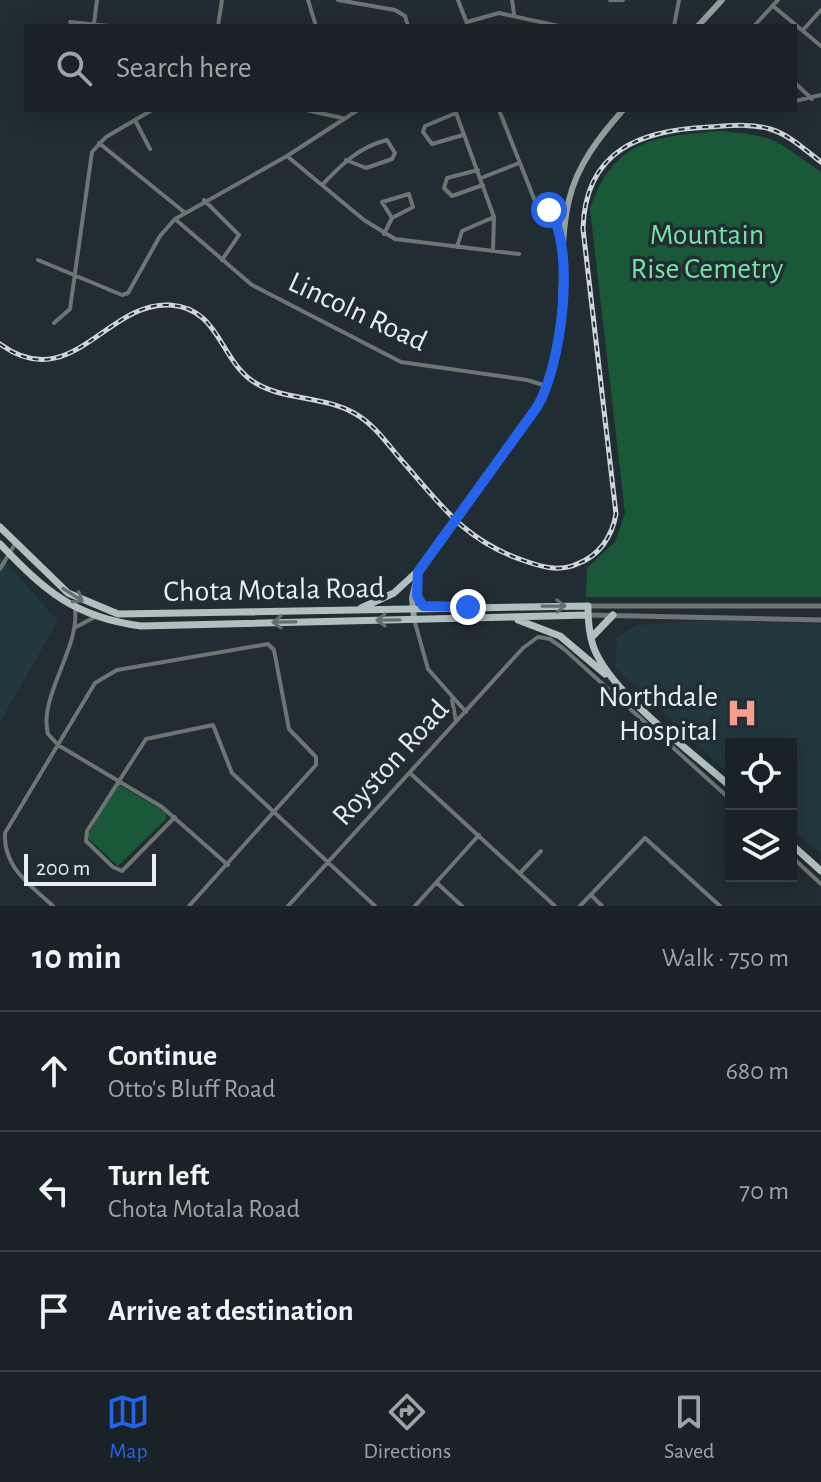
<!DOCTYPE html>
<meta charset="utf-8">
<style>
body{margin:0;font-family:"Alegreya Sans",sans-serif;background:#262f32;color:#f1f3f6}
.controls{position:absolute;right:24px;bottom:24px;display:grid;overflow:hidden;border-radius:0px;box-shadow:0 4px 20px #0003}
.controls button{width:72px;height:72px;display:grid;place-items:center;padding:0;border:0;border-bottom:2px solid #373f43;background:#192226;color:#f1f3f6;font:40px sans-serif}
.scale{position:absolute;left:24px;bottom:20px;width:132px;box-sizing:border-box;padding-left:8px;border:4px solid #e6eef1;border-top:0;font-size:22px;line-height:28px;white-space:nowrap;color:#e6eef1;-webkit-text-stroke:6px #212d32;paint-order:stroke}
.stop{position:absolute;width:24px;height:24px;margin:-18px;border:6px solid #2563eb;border-radius:50%;background:#fff}
.stop.end{background:#2563eb;border-color:#fff;box-shadow:0 2px 8px #0008}
.list{margin:0;padding:0;list-style:none}
h2{display:flex;justify-content:space-between;align-items:center;height:104px;margin:0;padding:0 32px;font-size:34px}
h2 small{font-size:26px;font-weight:400;color:#9fa4a7}
.list li{display:grid;grid-template-columns:52px 1fr auto;gap:24px;align-items:center;box-sizing:border-box;height:120px;padding:0 32px;border-top:2px solid #373f43}
.list b{display:block;font-size:30px;white-space:nowrap}
.list p{margin:0;font-size:26px;white-space:nowrap;color:#9fa4a7}
.list em{font-size:26px;font-style:normal;color:#9fa4a7}
.icon{flex:none;width:44px;height:44px;fill:none;stroke:currentColor;stroke-width:2;stroke-linecap:round;stroke-linejoin:round}
.map{position:relative;flex:none;width:821px;height:906px;overflow:hidden}
.search{position:absolute;background:#192226;box-shadow:0 4px 20px #0003;left:24px;right:24px;top:24px;height:88px;display:flex;align-items:center;gap:20px;box-sizing:border-box;padding:0 28px;border-radius:0px;color:#9fa4a7;font-size:30px}
.sheet{height:464px;background:#192226}
nav{display:flex;justify-content:space-around;align-items:center;box-sizing:border-box;height:112px;border-top:2px solid #373f43;background:#192226;font-size:22px;color:#9fa4a7}
nav a{display:grid;justify-items:center;gap:4px}
nav .on{color:#2563eb}
.map>svg:first-child{display:block}
.built{fill:#23373e}
.green{fill:#1a5938}
.lines{fill:none;stroke-linecap:round;stroke-linejoin:round}
.minor{stroke:#6e7574;stroke-width:4}
.tertiary{stroke:#6e7574;stroke-width:5}
.secondary{stroke:#949f9e;stroke-width:6}
.primary{stroke:#b1c0be;stroke-width:7}
.rail-casing{stroke:#ced6da;stroke-width:5}
.rail{stroke:#212d32;stroke-width:2;stroke-dasharray:6;stroke-linecap:butt}
.oneway{stroke:#626f71}
.route{stroke:#2563eb;stroke-width:10}
.labels{text-anchor:middle;stroke-width:7;stroke-linejoin:round;paint-order:stroke}
.park-label{font-size:30px;fill:#75e3a3;stroke:#212d32}
.street-label{font-size:30px;fill:#e6eef1;stroke:#212d32}
.poi-label{font-size:30px;fill:#e6eef1;stroke:#212d32;text-anchor:end}
</style>
<div class="map">
<svg width="821" height="906" viewBox="0 0 821 906">
<rect width="100%" height="100%" fill="#212d32"/>
<path class="built" d="M0 556 58 621 0 722Z
M714 620 821 624V854L791 829V744H731V776L615 667 617 637 637 625Z"/>
<path class="green" d="M719 131C776 135 776 141 821 172V597H586L587 568 615 542 625 513 590 209C614 139 653 137 719 131Z
M117 784 167 813 166 819 118 866 87 837Z"/>
<g class="lines">
<path class="minor" d="M308 0 316 26
M338 0 395 10 405 16 408 26
M458 0 468 26
M512 0 514 14
M610 0H623
M773 6 821 46
M70 22 109 26
M467 22 499 13 559 26
M94 24 97 0
M218 26 222 0
M674 26 679 0
M754 26 778 0
M803 30 821 10
M795 83 812 99
M795 101 821 95
M306 110 342 118
M455 110 494 217 493 250
M499 110 535 201 566 215
M456 113 425 126 423 132 432 144 463 135
M135 120 150 149
M99 143 184 212
M287 156 364 220 395 239 519 254
M478 170 447 178 444 188 452 196 483 185
M481 178 519 163
M322 185C342 164 359 147 387 140L395 153 392 159 366 168 346 160
M204 200 239 235 222 260
M175 219 252 285 401 362 527 380 547 386
M384 234 392 218 382 202 409 194 413 207 392 218
M457 247 462 231 494 217
M38 260 122 295 128 293 160 236 175 219 287 156 358 110
M54 323 70 309 92 152 106 137 152 110
M0 569 15 544
M75 609C80 648 38 697 48 734L58 745 162 807 228 865
M414 619 428 669 466 712
M76 627 95 617
M452 700 456 721
M410 773 555 906
M175 817 122 871 113 867 86 841 87 831 146 739 213 725 232 773 375 906
M791 856 821 884
M520 873 541 851
M437 883 462 906
M591 895 602 906
M53 906C30 885 3 867 5 833L95 683 117 670 268 644 274 650 289 729 316 757V765L189 906
M288 906 523 648 538 637 550 639 564 649 731 800
M415 906 479 835
M580 906 645 838 720 906"/>
<path class="tertiary" d="M588 606H821
M588 615 821 620"/>
<path class="secondary" d="M698 26 722 0
M549 210 562 239
M414 619 412 598 418 572 537 407C575 345 553 267 569 200 577 165 600 136 623 110"/>
<path class="primary" d="M0 527 68 593 118 614 588 606C588 622 589 640 597 655 619 699 693 753 731 787
M0 544C45 591 74 617 141 626L588 615
M418 572V599L427 608
M361 608 394 593 420 569
M518 620 560 636 605 674
M591 638 613 615
M791 844 821 871"/>
<defs>
<path id="rail" d="M0 344C71 396 107 301 170 305 218 308 219 356 251 380 280 401 322 395 354 413 372 423 384 439 397 455 439 502 462 540 525 561 542 567 559 572 577 564 599 556 612 537 616 514L583 229C585 150 641 130 709 127 729 126 750 123 770 129 790 135 805 150 821 162"/>
</defs>
<use href="#rail" class="rail-casing"/>
<use href="#rail" class="rail"/>
</g>
<defs><path id="oneway-shaft" d="M-6 0H5M1.5-3L5.5 0L1.5 3" fill="none" stroke-width="1.6" stroke-linecap="round" stroke-linejoin="round" transform="scale(2)"/></defs>
<g class="oneway">
<use href="#oneway-shaft" transform="translate(73 595) rotate(33)"/>
<use href="#oneway-shaft" transform="translate(554 606) rotate(-1)"/>
<use href="#oneway-shaft" transform="translate(388 620) rotate(179)"/>
<use href="#oneway-shaft" transform="translate(284 622) rotate(179)"/>
</g>
<g class="lines">
<path class="route" d="M468 607 423 606 417 596 418 572 537 407C561 368 577 248 549 210"/>
</g>
<defs>
<symbol id="hospital-bare" viewBox="-9 -9 18 18"><path d="M-5-5h3v3.5h4V-5h3V5h-3V1.5h-4V5h-3Z" fill="#f59d8f" stroke="#212d32" stroke-width="2.5" paint-order="stroke"/></symbol>
</defs>
<g fill-rule="evenodd">
<use href="#hospital-bare" x="720" y="691" width="44" height="44"/>
</g>
<g class="labels">
<g class="park-label">
<text x="707" y="244">Mountain<tspan x="707" dy="34">Rise Cemetry</tspan></text>
</g>
<g class="street-label">
<text transform="translate(358 311) rotate(25)" y="10">Lincoln Road</text>
<text transform="translate(274 589) rotate(-1)" y="10">Chota Motala Road</text>
<text transform="translate(390 762) rotate(-48)" y="10">Royston Road</text>
</g>
<g class="poi-label">
<text x="718" y="706">Northdale<tspan x="718" dy="34">Hospital</tspan></text>
</g>
</g>
</svg>
<div class="controls">
<button><svg class="icon" aria-label="locate" viewBox="0 0 24 24"><circle cx="12" cy="12" r="6"/><path d="M12 2v4M12 18v4M2 12h4M18 12h4"/></svg></button>
<button><svg class="icon" aria-label="layers" viewBox="0 0 24 24"><path d="M12 4l9 5-9 5-9-5zM3 14l9 5 9-5"/></svg></button>
</div>
<div class="scale">200 m</div>
<div class="stop" style="left:549px;top:210px"></div>
<div class="stop end" style="left:468px;top:607px"></div>
<div class="search"><svg class="icon" aria-label="search" viewBox="0 0 24 24"><circle cx="10" cy="10" r="6"/><path d="M15 15l6 6"/></svg>Search here</div>
</div>
<section class="sheet">
<h2>10 min<small>Walk · 750 m</small></h2>
<ul class="list">
<li><svg class="icon" aria-label="ahead" viewBox="0 0 24 24"><path d="M12 20V5M6 11l6-6 6 6"/></svg><div><b>Continue</b><p>Otto's Bluff Road</p></div><em>680 m</em></li>
<li><svg class="icon" aria-label="left" viewBox="0 0 24 24"><path d="M17 20v-9H6M10 6l-5 5 5 5"/></svg><div><b>Turn left</b><p>Chota Motala Road</p></div><em>70 m</em></li>
<li><svg class="icon" aria-label="arrive" viewBox="0 0 24 24"><path d="M6 21V4h12l-3 4 3 4H6"/></svg><div><b>Arrive at destination</b></div></li>
</ul>
</section>
<nav>
<a class="on"><svg class="icon" aria-label="map" viewBox="0 0 24 24"><path d="M3 6l6-2 6 2 6-2v14l-6 2-6-2-6 2zM9 4v14M15 6v14"/></svg>Map</a>
<a><svg class="icon" aria-label="directions" viewBox="0 0 24 24"><path d="M12 3l9 9-9 9-9-9zM9 14v-3h6M13 9l2 2-2 2"/></svg>Directions</a>
<a><svg class="icon" aria-label="saved" viewBox="0 0 24 24"><path d="M7 4h10v16l-5-4-5 4z"/></svg>Saved</a>
</nav>
